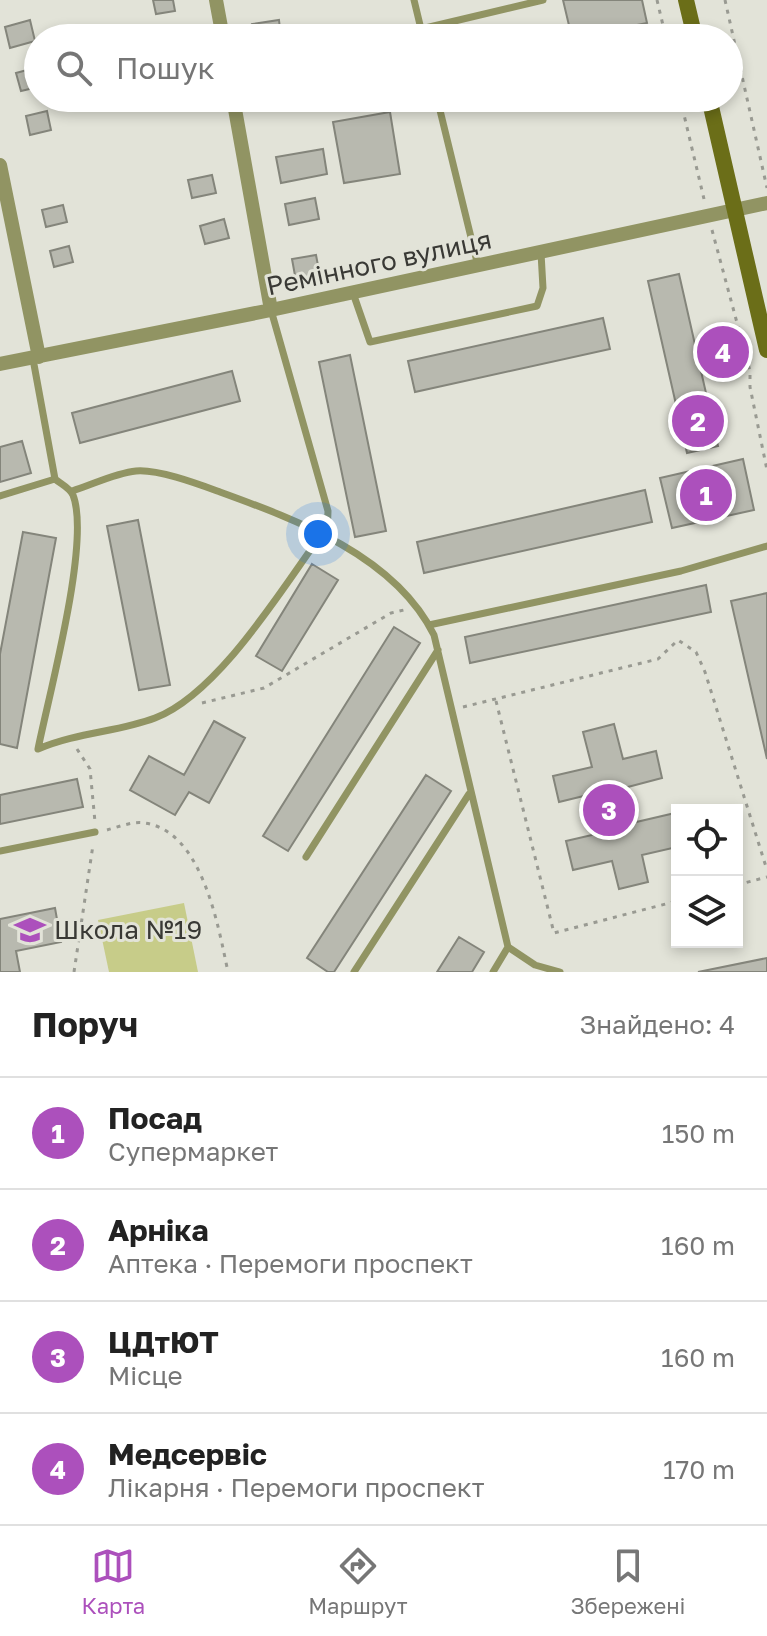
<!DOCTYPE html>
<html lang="uk">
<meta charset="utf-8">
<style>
body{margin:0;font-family:"Golos Text",sans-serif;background:#f6f6f6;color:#222}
.controls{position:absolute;right:24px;bottom:24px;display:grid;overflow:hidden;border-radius:0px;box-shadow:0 4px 12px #0003}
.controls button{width:72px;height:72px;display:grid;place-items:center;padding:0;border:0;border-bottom:2px solid #e0e0e0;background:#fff;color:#222;font:40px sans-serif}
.you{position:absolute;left:318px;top:534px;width:28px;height:28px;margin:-20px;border:6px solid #fff;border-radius:50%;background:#1a73e8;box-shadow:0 0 0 12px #1a73e833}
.badge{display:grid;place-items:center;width:52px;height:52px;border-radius:50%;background:#ac50bc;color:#fff;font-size:26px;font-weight:700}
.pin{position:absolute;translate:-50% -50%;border:4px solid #fff;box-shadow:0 2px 8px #0006}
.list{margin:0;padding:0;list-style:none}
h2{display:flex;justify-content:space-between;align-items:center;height:104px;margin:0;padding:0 32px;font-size:34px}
h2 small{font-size:26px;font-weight:400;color:#767676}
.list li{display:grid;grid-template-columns:52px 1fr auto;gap:24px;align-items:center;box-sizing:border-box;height:112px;padding:0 32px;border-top:2px solid #e0e0e0}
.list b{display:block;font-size:30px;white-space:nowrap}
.list p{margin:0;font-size:26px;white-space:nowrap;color:#767676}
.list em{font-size:26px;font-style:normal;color:#767676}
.icon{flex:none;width:44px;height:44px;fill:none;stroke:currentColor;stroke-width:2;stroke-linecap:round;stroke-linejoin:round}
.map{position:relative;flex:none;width:767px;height:972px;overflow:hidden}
.search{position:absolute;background:#fff;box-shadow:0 4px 12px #0003;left:24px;right:24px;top:24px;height:88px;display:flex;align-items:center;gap:20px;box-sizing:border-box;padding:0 28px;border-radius:44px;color:#767676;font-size:30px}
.sheet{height:552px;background:#fff}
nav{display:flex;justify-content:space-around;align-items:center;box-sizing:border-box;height:112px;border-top:2px solid #e0e0e0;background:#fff;font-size:22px;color:#767676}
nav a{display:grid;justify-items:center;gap:4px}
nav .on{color:#ac50bc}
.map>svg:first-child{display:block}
.built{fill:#d6d7c5}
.green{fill:#c7cc89}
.building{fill:#b8b9af;stroke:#84857b;stroke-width:2}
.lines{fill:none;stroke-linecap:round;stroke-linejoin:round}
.path{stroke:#999a92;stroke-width:3;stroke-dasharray:4 6;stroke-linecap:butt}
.service{stroke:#919463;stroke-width:7}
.minor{stroke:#919463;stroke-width:14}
.secondary{stroke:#6b6e18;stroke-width:16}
.labels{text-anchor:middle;stroke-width:6;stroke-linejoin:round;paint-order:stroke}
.street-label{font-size:26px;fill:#393935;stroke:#e2e3d8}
.poi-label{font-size:26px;fill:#393935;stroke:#e2e3d8;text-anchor:start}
</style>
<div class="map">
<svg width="767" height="972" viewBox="0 0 767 972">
<rect width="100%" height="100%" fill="#e2e3d8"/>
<path class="built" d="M734 329 744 367 712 375 702 337Z"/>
<path class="green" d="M184 903 198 972H109L98 920Z"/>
<path class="building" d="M153 0H173L175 11 156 14Z
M563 0H642L647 23 572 38Z
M30 20 35 41 10 48 5 27Z
M279 20 281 38H254L252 24Z
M38 67V87L21 91 16 73Z
M167 98H190L191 103 169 107Z
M47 111 51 130 30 135 26 116Z
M390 112 400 174 344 183 333 122Z
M323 149 327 174 281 183 276 157Z
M212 175 216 193 192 198 188 180Z
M315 198 319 219 289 225 285 204Z
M63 205 67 222 46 227 42 210Z
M224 219 229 238 205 244 200 226Z
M69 246 73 262 54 267 50 251Z
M316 255 320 276 296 281 292 259Z
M679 274 718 446 687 453 648 281Z
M603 318 610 349 415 392 408 361Z
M350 355 386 531 355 537 319 362Z
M232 371 240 401 80 443 72 413Z
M22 441 31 473 0 482V447Z
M743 459 754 510 672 528 660 478Z
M645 490 652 522 424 573 417 542Z
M138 520 170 685 139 690 107 526Z
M23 532 56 538 17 748 0 744V654Z
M312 564 338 580 282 671 256 656Z
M706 585 711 612 470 663 465 637Z
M767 593V759L731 601Z
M394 627 420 643 288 851 263 836Z
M214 721 245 738 209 803 189 792 175 815 130 790 149 756 184 775Z
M614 724 623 759 656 751 662 778 624 788 632 823 675 813 677 821V847L642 855 648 882 619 889 612 861 573 870 566 841 605 832 603 823 593 825 589 806 598 804 596 793 559 802 553 776 592 767 583 732Z
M426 775 451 791 334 972H328L307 958Z
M77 779 83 807 0 824V795Z
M55 908 61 942 16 951 20 972H0V919Z
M459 937 484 952 472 972H437Z
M767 958V972H698Z"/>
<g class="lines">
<path class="path" d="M657 0 666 38
M725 0 767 188
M680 98 704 199
M712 230 750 371V387L767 470
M496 701 554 933 677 901
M202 703 264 688 391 613 404 610
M463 707 658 659 678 640 696 652 705 672 767 870
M77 749 90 769 95 822
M107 830C118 827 133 821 144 823 202 830 218 925 228 972
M737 885 767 877
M74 972 93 845"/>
<path class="service" d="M414 0 421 29
M423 38 421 29 543 0
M437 98 478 266
M353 293 370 342 537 306 543 288 541 253
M271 310 328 511 327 538
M33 359 55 479C61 484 70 488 73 495 91 541 49 694 38 749 78 732 118 732 155 718 218 694 282 589 321 535
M72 491C92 485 115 473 136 471 158 469 198 484 220 492 297 520 395 556 434 635L508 947 535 965 560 972
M0 496 55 479
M429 625 681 571 767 546
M0 851 95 832
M306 857 438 650
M354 972 469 794
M493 972 508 947"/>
<path class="minor" d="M216 0 223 38
M233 98 271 310
M0 165 39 357
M0 364 271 310 767 203"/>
<path class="secondary" d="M686 0 695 38
M709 98 767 350"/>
</g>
<defs>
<symbol id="school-bare" viewBox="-9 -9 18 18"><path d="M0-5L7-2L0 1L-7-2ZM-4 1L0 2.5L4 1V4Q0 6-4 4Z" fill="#ac50bc" stroke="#e2e3d8" stroke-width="2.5" paint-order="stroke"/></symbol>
</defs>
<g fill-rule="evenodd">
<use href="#school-bare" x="8" y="908" width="44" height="44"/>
</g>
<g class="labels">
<g class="street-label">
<text transform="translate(379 263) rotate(-12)" y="9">Ремінного вулиця</text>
</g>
<g class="poi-label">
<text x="54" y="939">Школа №19</text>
</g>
</g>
</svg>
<div class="controls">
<button><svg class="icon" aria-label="locate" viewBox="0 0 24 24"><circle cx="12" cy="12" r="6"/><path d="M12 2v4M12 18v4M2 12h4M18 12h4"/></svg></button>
<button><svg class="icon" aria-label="layers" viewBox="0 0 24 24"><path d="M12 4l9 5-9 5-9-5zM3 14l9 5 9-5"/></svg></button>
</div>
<div class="you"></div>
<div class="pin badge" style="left:706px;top:495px">1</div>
<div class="pin badge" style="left:698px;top:421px">2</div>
<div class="pin badge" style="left:609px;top:810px">3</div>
<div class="pin badge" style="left:723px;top:352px">4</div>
<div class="search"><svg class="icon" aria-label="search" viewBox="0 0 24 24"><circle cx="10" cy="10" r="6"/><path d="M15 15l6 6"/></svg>Пошук</div>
</div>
<section class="sheet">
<h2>Поруч<small>Знайдено: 4</small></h2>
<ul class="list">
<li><span class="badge">1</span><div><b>Посад</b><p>Супермаркет</p></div><em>150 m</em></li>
<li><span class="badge">2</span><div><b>Арніка</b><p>Аптека · Перемоги проспект</p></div><em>160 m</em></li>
<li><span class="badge">3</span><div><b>ЦДтЮТ</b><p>Місце</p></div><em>160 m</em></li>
<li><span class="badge">4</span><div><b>Медсервіс</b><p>Лікарня · Перемоги проспект</p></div><em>170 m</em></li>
</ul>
</section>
<nav>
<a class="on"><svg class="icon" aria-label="map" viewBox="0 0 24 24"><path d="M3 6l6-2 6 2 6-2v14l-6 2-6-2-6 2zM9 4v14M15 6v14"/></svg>Карта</a>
<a><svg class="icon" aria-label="directions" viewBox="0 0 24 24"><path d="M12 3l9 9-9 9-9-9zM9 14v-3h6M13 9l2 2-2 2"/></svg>Маршрут</a>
<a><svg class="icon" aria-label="saved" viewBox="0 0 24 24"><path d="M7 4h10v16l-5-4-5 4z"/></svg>Збережені</a>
</nav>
